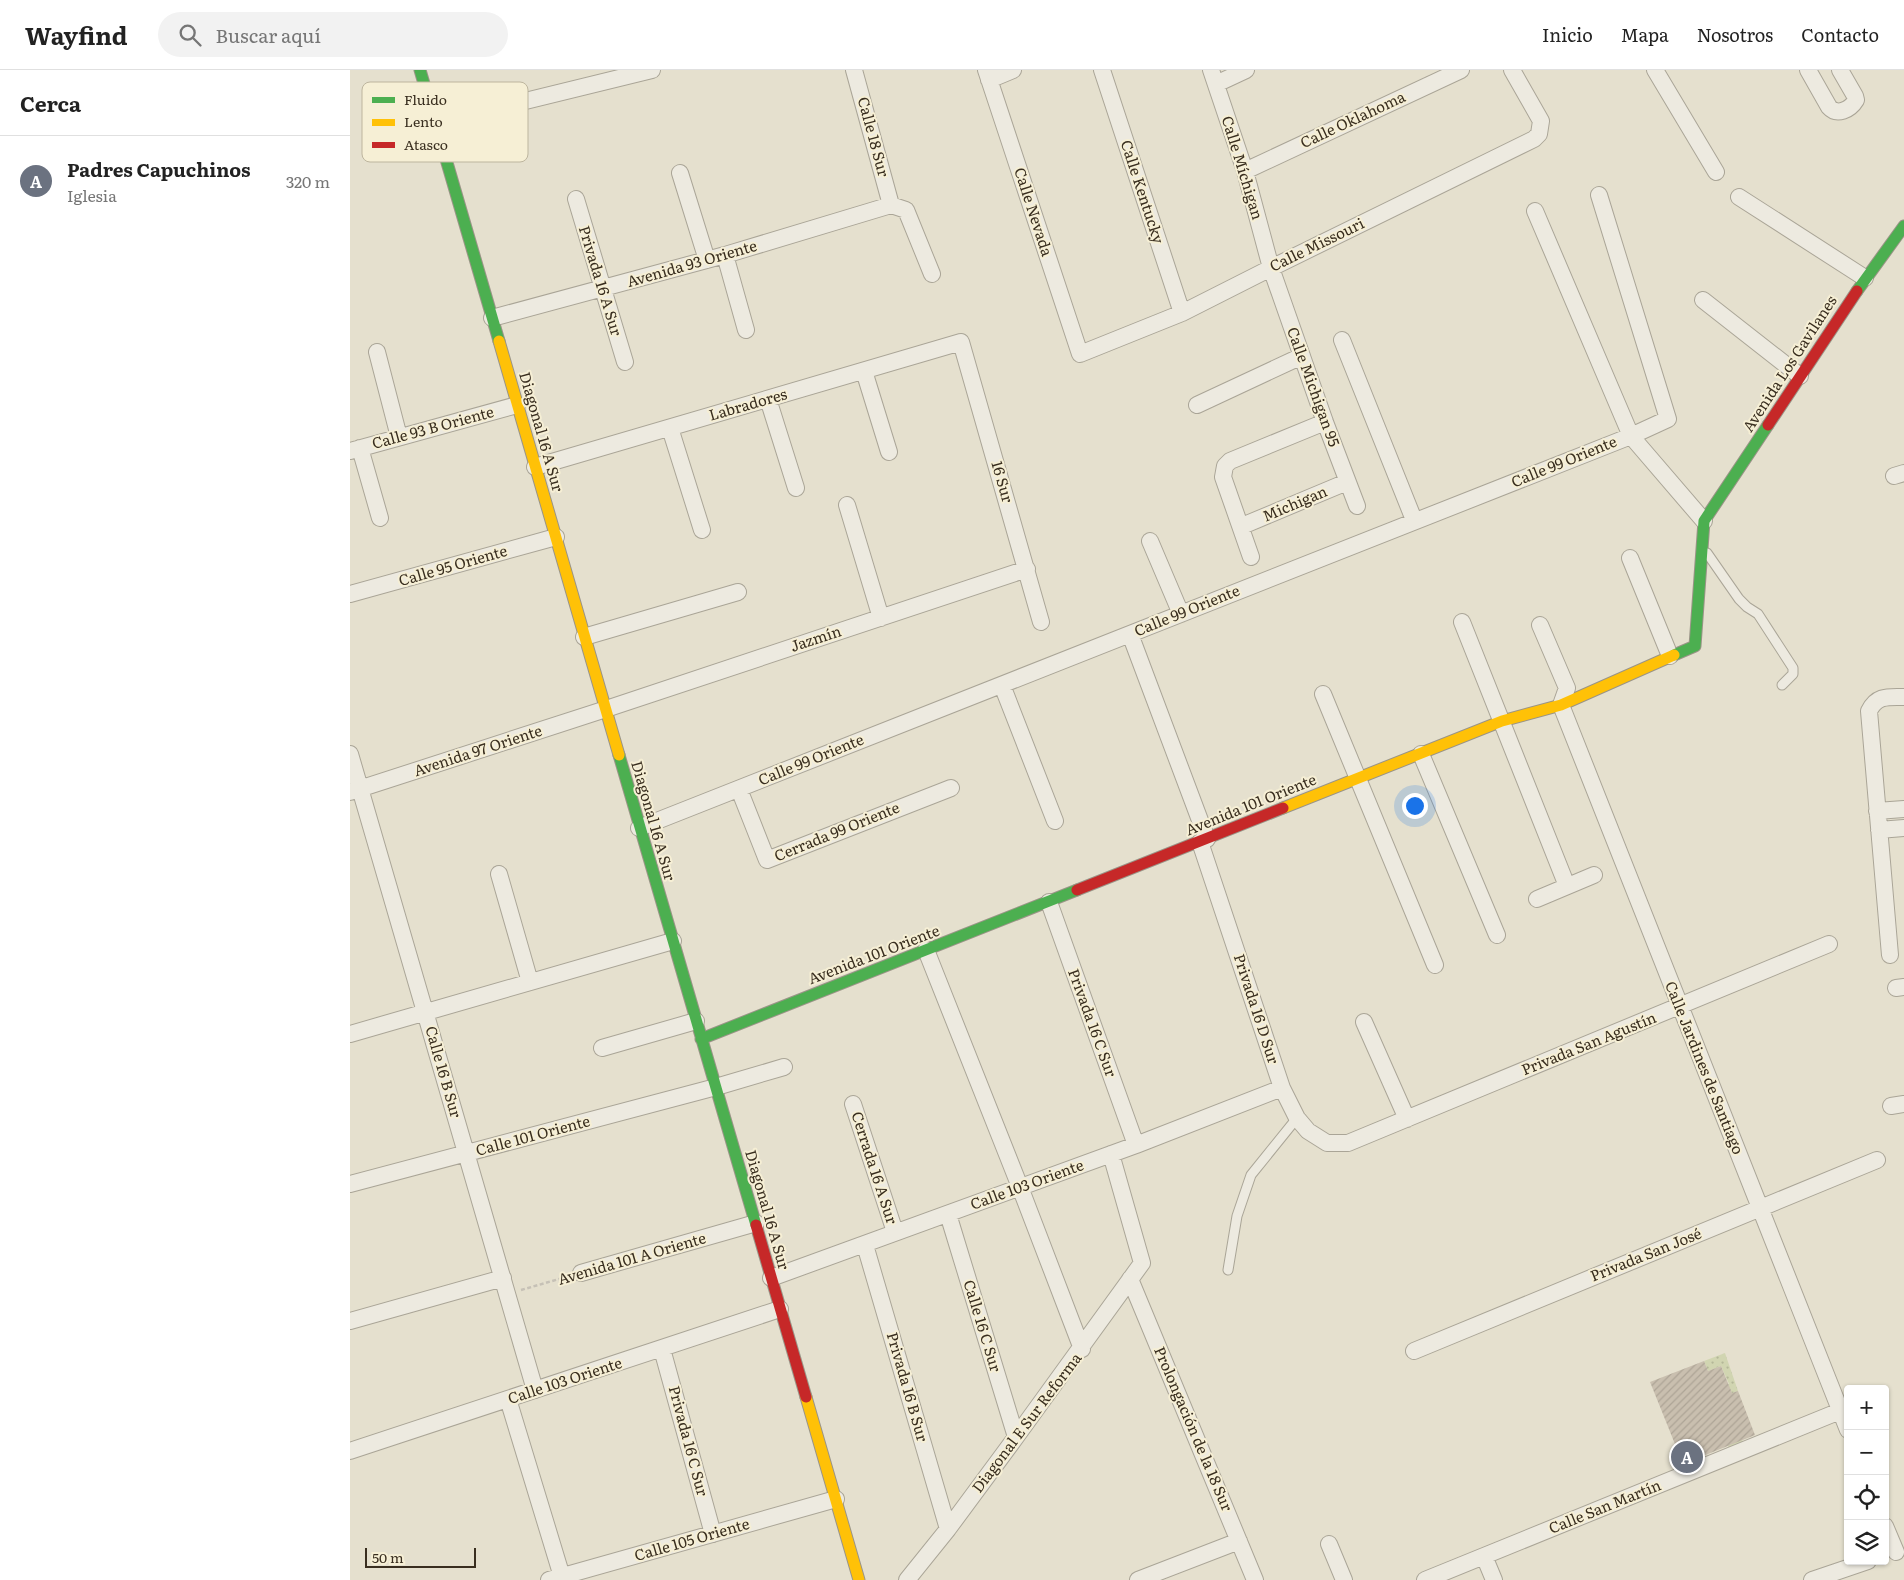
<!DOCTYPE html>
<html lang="es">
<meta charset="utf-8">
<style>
body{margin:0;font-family:Literata,serif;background:#f2f2f2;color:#222}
.controls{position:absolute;right:15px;bottom:15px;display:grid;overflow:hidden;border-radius:5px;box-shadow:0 1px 4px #0004}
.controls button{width:45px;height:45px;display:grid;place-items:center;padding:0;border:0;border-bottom:1px solid #e0e0e0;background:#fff;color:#222;font:25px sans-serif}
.scale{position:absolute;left:15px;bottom:12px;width:111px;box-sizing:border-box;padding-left:5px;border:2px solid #392e1f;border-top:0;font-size:14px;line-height:18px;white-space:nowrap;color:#392e1f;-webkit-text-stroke:4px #f6efd5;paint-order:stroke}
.you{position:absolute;left:1064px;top:735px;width:18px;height:18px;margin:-12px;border:4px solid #fff;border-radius:50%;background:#1a73e8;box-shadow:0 0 0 8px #1a73e833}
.badge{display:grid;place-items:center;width:32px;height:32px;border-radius:50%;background:#756c5c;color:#fff;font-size:16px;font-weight:700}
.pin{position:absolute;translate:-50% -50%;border:2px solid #fff;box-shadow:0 1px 5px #0006}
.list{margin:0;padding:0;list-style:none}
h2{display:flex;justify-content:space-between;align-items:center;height:65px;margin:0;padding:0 20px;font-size:21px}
h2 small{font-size:16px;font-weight:400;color:#767676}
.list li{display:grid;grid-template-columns:32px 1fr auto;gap:15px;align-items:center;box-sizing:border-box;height:90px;padding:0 20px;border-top:1px solid #e0e0e0}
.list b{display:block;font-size:19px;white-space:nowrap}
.list p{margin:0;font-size:16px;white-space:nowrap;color:#767676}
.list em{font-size:16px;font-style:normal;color:#767676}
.icon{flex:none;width:28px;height:28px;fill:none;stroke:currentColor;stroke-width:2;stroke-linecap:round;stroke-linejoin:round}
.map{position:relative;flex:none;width:1554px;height:1510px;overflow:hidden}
header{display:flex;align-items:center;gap:30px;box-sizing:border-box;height:70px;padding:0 25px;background:#fff;border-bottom:1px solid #e0e0e0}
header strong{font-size:24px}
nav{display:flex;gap:28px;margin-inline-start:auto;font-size:18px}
.search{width:350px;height:45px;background:#f2f2f2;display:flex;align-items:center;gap:12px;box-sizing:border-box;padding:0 18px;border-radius:28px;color:#767676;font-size:19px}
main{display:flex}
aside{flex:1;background:#fff}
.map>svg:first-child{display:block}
.grass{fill:url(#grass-dots)}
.building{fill:url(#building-hatch)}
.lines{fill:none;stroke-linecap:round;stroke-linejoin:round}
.lane-casing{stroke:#aaa597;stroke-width:11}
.street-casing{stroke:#aaa597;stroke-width:18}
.fast-casing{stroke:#9a9487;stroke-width:13}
.slow-casing{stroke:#9a9487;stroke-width:13}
.jam-casing{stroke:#9a9487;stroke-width:13}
.path{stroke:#c6c1b6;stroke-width:2.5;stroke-dasharray:4 2.5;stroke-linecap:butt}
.lane{stroke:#edeae0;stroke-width:9}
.street{stroke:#edeae0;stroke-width:16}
.fast{stroke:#4caf50;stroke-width:11}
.slow{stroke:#ffc107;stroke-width:11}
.jam{stroke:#c62828;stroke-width:11}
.labels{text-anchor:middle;stroke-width:4;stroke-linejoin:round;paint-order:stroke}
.street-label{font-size:15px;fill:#392e1f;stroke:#f6efd5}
.key{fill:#f6efd5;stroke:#bdb59e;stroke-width:1}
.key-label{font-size:14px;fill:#392e1f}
</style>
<header>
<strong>Wayfind</strong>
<div class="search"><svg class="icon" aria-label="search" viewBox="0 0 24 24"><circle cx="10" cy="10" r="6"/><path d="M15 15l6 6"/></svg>Buscar aquí</div>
<nav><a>Inicio</a><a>Mapa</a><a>Nosotros</a><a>Contacto</a></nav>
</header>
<main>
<aside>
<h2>Cerca<small></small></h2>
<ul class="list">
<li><span class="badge" style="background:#6b7280">A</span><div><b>Padres Capuchinos</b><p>Iglesia</p></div><em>320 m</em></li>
</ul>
</aside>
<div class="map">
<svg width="1554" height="1510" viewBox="0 0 1554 1510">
<defs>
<pattern id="grass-dots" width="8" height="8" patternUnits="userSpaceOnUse" patternTransform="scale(1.25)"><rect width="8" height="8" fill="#d1d5b1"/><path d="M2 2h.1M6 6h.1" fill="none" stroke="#b4b798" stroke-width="1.8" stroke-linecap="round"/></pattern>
<pattern id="building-hatch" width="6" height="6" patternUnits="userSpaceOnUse" patternTransform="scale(1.25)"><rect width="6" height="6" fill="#c9bfaf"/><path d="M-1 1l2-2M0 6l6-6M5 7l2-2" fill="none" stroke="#ada496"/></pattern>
</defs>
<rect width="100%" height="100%" fill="#e5e0ce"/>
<path class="grass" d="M1375 1283 1388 1321 1375 1326 1395 1377 1381 1383 1375 1368 1383 1364 1366 1319 1379 1314 1371 1296 1358 1301 1354 1291Z"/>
<path class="building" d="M1354 1291 1358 1301 1371 1296 1382 1323 1388 1321 1405 1365 1333 1394 1300 1312Z"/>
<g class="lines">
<defs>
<path id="lane" d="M1357 483 1389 529 1397 537 1408 544 1443 598V604L1432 615
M878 1200 887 1146 901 1105 947 1048"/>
<path id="street" d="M504 0 541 135
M636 0 730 284 832 243 921 198 1184 69 1189 64 1191 51 1162 0
M752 0 832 243
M861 0 895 101 921 198 975 352 1007 436
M1305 0 1366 102
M1458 0 1479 37C1487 46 1500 40 1506 30L1505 26 1490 0
M639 10 663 0
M866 14 896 0
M85 53 302 0
M895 101 1111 0
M330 103 357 190
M1389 127 1515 208
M226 129 275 292
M541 135 556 140 582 204
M1185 141 1281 366 1354 451
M375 185 396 260
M1353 230 1450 306
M142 248 375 185 541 135
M992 270 1064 450
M27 282 49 367
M514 301 539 382
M418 329 446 418
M847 335 952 286
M320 358 352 460
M10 378 30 448
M0 381 167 335
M185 397 611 272 691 552
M1544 406 1554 403
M497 435 531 548
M892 456 997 412
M800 471 831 544
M901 487 873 407 875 396 880 391 975 352
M1280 488 1320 586
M0 524 206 467
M1112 552 1217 816
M1190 555 1217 618 1211 635 1498 1360
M780 564 857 769
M234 567 388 522
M652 615 705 751
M973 624 1085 895
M0 684 185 1320
M1071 684 1147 865
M389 719 417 790 601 718
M0 722 256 639 677 499
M1527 741 1554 739
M289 758 1281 366 1318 349 1249 125
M1529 760 1554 758
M850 772 932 1018 947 1048 958 1061 977 1073H998L1479 874
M149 804 180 912
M1187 829 1244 805
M699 832 786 1075
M576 880 670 1117 732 1279
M1540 885 1519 641C1527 625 1538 627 1554 627
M1546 918 1554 917
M1014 952 1057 1049
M0 964 323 871
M252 978 346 951
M503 1034 545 1162
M1541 1036 1554 1034
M0 1114 366 1017 434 997
M598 1144 666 1367
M515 1175 598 1459
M231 1203 406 1153
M421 1208 786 1075 932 1018
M780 1209 905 1510
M0 1251 153 1208
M312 1279 363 1464
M1064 1281 1527 1090
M158 1329 213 1510
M0 1381 430 1239
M1535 1456 1546 1482
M979 1474 994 1510
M1134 1486 1144 1510
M199 1510 486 1429
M557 1510 598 1459 666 1367 792 1193 761 1084
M788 1510 889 1471
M1075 1510 1490 1341
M1462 1510 1518 1491"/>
<path id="fast" d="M70 0 149 271
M1507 221 1554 156
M1324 585 1345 576 1354 451 1418 355
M269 685 406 1155
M351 969 727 820"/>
<path id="slow" d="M149 271 269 685
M933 738 1152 651 1211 635 1324 585
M456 1327 509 1510"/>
<path id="jam" d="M1418 355 1507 221
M727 820 933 738
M406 1155 456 1327"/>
</defs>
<use href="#lane" class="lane-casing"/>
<use href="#street" class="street-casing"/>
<use href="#fast" class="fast-casing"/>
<use href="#slow" class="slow-casing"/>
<use href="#jam" class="jam-casing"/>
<path class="path" d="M171 1220 216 1207"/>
<use href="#lane" class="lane"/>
<use href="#street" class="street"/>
<use href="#fast" class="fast"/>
<use href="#slow" class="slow"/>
<use href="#jam" class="jam"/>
</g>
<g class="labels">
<g class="street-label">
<text transform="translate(1003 50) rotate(-25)" y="5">Calle Oklahoma</text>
<text transform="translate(523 67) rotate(75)" y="5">Calle 18 Sur</text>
<text transform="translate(892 98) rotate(73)" y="5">Calle Míchigan</text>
<text transform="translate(792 122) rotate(72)" y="5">Calle Kentucky</text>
<text transform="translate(683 142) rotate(72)" y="5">Calle Nevada</text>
<text transform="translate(967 175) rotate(-26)" y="5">Calle Missouri</text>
<text transform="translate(342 194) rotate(-16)" y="5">Avenida 93 Oriente</text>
<text transform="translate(250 211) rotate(73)" y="5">Privada 16 A Sur</text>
<text transform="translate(1440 294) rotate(-57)" y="5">Avenida Los Gavilanes</text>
<text transform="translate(963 317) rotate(70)" y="5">Calle Michigan 95</text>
<text transform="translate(398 335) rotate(-16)" y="5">Labradores</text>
<text transform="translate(83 358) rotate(-15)" y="5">Calle 93 B Oriente</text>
<text transform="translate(191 362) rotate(74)" y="5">Diagonal 16 A Sur</text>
<text transform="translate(1214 392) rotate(-22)" y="5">Calle 99 Oriente</text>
<text transform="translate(652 412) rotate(74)" y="5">16 Sur</text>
<text transform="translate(945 434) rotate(-23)" y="5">Michigan</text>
<text transform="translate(103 496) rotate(-16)" y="5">Calle 95 Oriente</text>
<text transform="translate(837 541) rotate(-22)" y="5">Calle 99 Oriente</text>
<text transform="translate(466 569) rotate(-18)" y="5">Jazmín</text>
<text transform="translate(128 681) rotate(-18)" y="5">Avenida 97 Oriente</text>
<text transform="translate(461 690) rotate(-22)" y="5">Calle 99 Oriente</text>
<text transform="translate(901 735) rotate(-22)" y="5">Avenida 101 Oriente</text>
<text transform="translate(303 751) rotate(74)" y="5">Diagonal 16 A Sur</text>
<text transform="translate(487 762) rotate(-22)" y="5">Cerrada 99 Oriente</text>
<text transform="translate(524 885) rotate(-21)" y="5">Avenida 101 Oriente</text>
<text transform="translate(906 939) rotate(72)" y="5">Privada 16 D Sur</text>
<text transform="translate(742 953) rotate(70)" y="5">Privada 16 C Sur</text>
<text transform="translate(1239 974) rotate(-22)" y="5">Privada San Agustín</text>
<text transform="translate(1354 998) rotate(68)" y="5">Calle Jardines de Santiago</text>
<text transform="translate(93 1002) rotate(74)" y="5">Calle 16 B Sur</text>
<text transform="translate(183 1066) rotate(-15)" y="5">Calle 101 Oriente</text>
<text transform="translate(524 1098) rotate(72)" y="5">Cerrada 16 A Sur</text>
<text transform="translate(677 1115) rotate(-20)" y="5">Calle 103 Oriente</text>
<text transform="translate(417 1140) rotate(74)" y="5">Diagonal 16 A Sur</text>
<text transform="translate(1296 1185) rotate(-22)" y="5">Privada San José</text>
<text transform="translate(282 1189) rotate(-16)" y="5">Avenida 101 A Oriente</text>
<text transform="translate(632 1256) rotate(73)" y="5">Calle 16 C Sur</text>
<text transform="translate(215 1311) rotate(-18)" y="5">Calle 103 Oriente</text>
<text transform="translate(557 1317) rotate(74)" y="5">Privada 16 B Sur</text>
<text transform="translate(677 1353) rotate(-53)" y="5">Diagonal E Sur Reforma</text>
<text transform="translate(843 1359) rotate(67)" y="5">Prolongación de la 18 Sur</text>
<text transform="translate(338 1371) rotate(75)" y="5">Privada 16 C Sur</text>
<text transform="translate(1255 1437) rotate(-22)" y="5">Calle San Martín</text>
<text transform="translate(342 1470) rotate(-16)" y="5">Calle 105 Oriente</text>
</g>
</g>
<rect x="12" y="12" width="166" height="80" rx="8" class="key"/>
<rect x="22" y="27" width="23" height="6" fill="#4caf50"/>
<rect x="22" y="49" width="23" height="7" fill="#ffc107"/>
<rect x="22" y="72" width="23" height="6" fill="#c62828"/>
<g class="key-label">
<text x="54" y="35">Fluido</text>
<text x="54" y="57">Lento</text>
<text x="54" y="80">Atasco</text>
</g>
</svg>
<div class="controls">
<button>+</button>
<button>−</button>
<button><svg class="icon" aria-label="locate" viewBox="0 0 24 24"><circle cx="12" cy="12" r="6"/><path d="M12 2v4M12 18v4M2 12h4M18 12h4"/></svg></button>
<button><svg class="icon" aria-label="layers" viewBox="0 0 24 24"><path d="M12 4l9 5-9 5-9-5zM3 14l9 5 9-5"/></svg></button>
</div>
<div class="scale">50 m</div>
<div class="you"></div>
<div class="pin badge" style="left:1337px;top:1387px;background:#6b7280">A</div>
</div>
</main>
